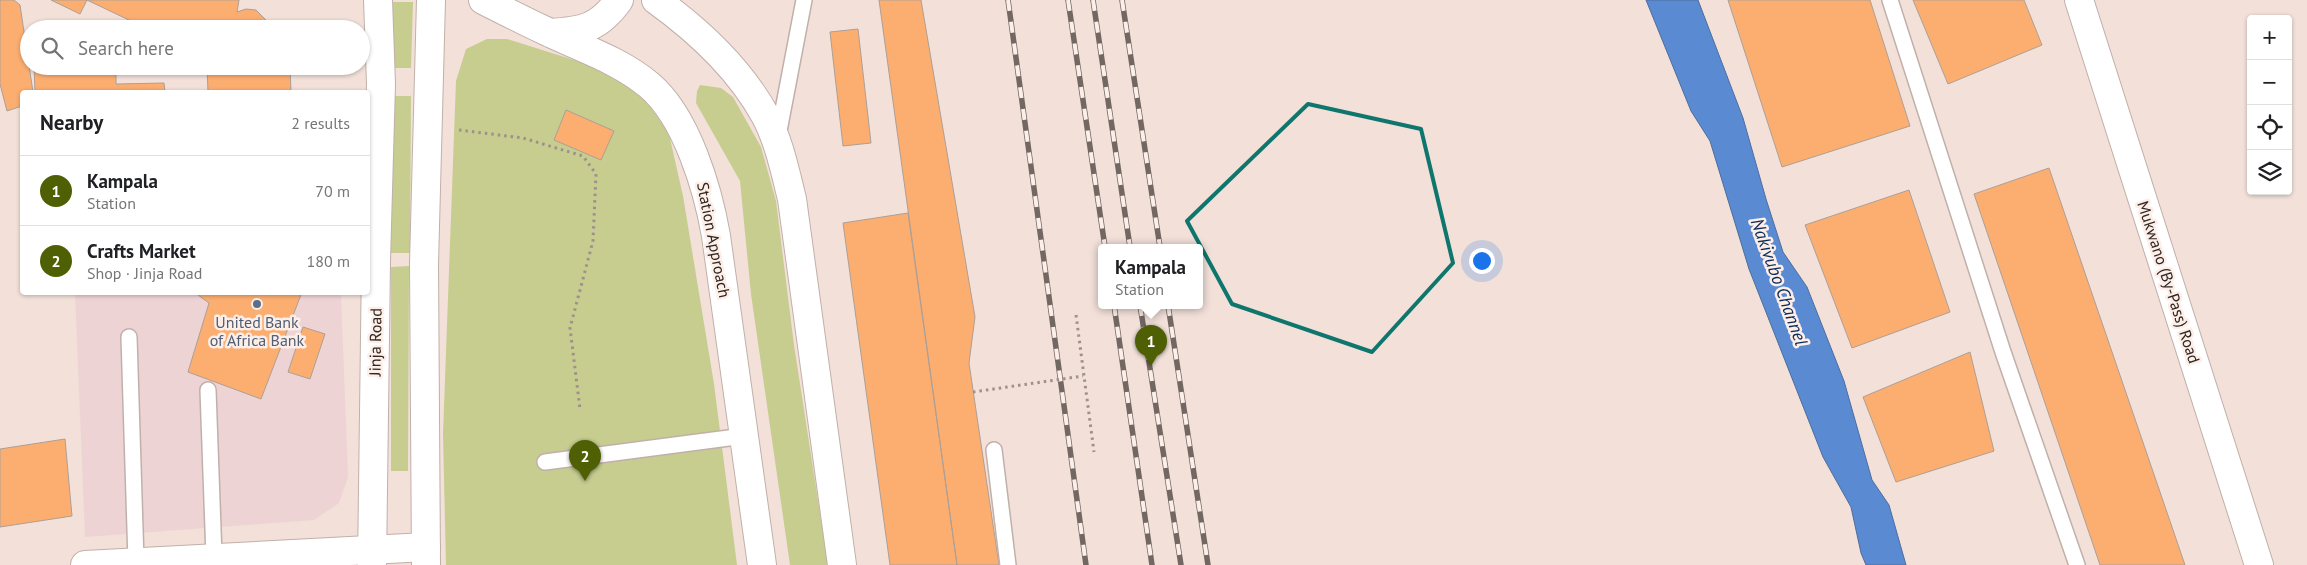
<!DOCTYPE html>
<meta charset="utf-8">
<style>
body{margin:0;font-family:"PT Sans",sans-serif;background:#f2f2f2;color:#202124}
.controls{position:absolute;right:15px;top:15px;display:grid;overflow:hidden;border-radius:5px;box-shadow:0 1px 4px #0004}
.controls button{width:45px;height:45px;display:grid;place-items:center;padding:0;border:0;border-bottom:1px solid #e0e0e0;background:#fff;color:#202124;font:25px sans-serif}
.you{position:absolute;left:1481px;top:260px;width:18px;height:18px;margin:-12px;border:4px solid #fff;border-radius:50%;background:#1a73e8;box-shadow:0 0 0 8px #1a73e833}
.badge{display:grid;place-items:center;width:32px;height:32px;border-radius:50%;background:#4f6004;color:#fff;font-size:16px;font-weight:700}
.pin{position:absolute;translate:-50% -41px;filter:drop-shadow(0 1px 2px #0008)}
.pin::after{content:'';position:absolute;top:26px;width:18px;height:15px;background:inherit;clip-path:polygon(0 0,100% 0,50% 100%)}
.popup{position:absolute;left:1098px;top:244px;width:105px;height:65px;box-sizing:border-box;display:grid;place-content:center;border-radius:5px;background:#fff;filter:drop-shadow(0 1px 4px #0005);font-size:16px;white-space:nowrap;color:#757577}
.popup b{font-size:19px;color:#202124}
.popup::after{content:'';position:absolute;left:50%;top:100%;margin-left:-10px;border:10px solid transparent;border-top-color:#fff}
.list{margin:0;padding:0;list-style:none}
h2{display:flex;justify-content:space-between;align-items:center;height:65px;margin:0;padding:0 20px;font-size:21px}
h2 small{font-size:16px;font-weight:400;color:#757577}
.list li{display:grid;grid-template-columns:32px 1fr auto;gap:15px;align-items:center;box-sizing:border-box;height:70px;padding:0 20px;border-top:1px solid #e0e0e0}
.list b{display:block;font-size:19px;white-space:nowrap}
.list p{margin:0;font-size:16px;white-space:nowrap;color:#757577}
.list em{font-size:16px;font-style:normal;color:#757577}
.icon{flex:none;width:28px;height:28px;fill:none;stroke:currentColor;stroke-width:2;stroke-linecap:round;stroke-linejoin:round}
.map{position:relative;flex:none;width:2307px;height:565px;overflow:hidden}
.search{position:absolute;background:#fff;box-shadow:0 1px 4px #0004;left:20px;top:20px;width:350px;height:55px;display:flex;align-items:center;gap:12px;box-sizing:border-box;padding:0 18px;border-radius:28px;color:#757577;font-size:19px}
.panel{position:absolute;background:#fff;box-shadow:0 1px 4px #0004;left:20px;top:90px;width:350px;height:205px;border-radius:5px}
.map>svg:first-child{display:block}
.commercial{fill:#eed3d5}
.green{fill:#c6cd8f}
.water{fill:#5a8bd2;stroke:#4c6d9e}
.building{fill:#fcae71;stroke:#ad9f95}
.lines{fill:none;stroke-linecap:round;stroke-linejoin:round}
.service-casing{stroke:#c1b0aa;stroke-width:18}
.minor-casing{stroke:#c1b0aa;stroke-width:30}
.tertiary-casing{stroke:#c1b0aa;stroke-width:30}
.primary-casing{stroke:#c1b0aa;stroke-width:30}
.trunk-casing{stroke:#c1b0aa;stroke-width:30}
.path{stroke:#9e918c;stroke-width:3;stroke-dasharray:2.5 4;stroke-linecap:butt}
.service{stroke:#fff;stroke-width:15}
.minor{stroke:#fff;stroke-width:28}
.tertiary{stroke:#fff;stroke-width:28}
.primary{stroke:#fff;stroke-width:28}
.trunk{stroke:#fff;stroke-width:28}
.rail-casing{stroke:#726763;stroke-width:5.5}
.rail{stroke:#fdeee8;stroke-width:4;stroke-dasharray:11;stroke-linecap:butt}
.path-bridge{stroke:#9e918c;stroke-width:3;stroke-dasharray:2.5 4;stroke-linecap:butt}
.marked{fill:none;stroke:#0f766e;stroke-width:4;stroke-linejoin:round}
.service-dot{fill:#5c6f8a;stroke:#fdeee8;stroke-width:2}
.labels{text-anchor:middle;stroke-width:5;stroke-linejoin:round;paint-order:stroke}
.street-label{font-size:16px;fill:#2d2623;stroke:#fdeee8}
.service-label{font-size:16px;fill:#4e5e75;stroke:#fdeee8}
.water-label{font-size:18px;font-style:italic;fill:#0b2b59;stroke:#fdeee8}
</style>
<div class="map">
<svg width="2307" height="565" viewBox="0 0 2307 565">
<rect width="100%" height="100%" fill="#f2e0d9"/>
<path class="commercial" d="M75 293H341L348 477 339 503 314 520 85 537Z"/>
<path class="green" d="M391 2H413L411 68H389Z
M487 39H507L609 71 631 83 650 106 669 134 683 196 714 384 737 565H446L443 434 456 81 466 49Z
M700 85 721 88 733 97 761 147 776 201 794 345 828 565H790L751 294 740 181 696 103 697 91Z
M392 96H411L410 253H391Z
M409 266 408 471H391V267Z"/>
<path class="water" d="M1646 0H1698L1743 118 1766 199 1783 252 1807 287 1844 381 1872 480 1889 505 1906 565H1866L1861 553 1851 507 1823 457 1749 269 1710 141 1691 111Z"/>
<path class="building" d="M0 0H14L20 5 33 92H22V106L7 111 0 84Z
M51 0H239L237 12 246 9 256 10 266 20V29H127L131 21 87 0 80 14Z
M879 0H921L975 317 969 363 999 565H957Z
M1728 0H1870L1910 126 1782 167Z
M1913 0H2024L2042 45 1948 84Z
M858 29 871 143 843 146 830 32Z
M34 66H116V84L164 83 165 92H35Z
M207 66H290L291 92H208Z
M566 110 614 131 601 160 554 140Z
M2049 168 2185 565H2100L1974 194Z
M1909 190 1950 312 1852 348 1805 225Z
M908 213 957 565H890L843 223Z
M194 292H302L261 399 188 372 209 303Z
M303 327 325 334 310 379 288 372Z
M1970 352 1994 451 1896 482 1863 397Z
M65 439 72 516 0 527V449Z"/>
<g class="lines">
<defs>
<path id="service" d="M1890 0 2003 352 2077 565
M778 136 804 0
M129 337 136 561
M208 390 214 557
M994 450 1008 565
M545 462 744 436"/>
<path id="minor" d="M85 565 426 547"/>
<path id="tertiary" d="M483 0C505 11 526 22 548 32 583 49 619 60 649 85 687 117 708 190 716 236L762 565
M656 0C699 31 739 68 765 115 779 141 785 171 792 199L842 565
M550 33C583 31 599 28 619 0"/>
<path id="primary" d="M372 565 376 261 381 84 378 0
M426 565 424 264 431 0"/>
<path id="trunk" d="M2079 0 2259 565"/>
</defs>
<use href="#service" class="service-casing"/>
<use href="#minor" class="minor-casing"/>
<use href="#tertiary" class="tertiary-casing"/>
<use href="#primary" class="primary-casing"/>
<use href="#trunk" class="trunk-casing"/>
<path class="path" d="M459 130 523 138 583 156 596 174 593 241 570 328 580 409
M1076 315 1094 452"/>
<use href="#service" class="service"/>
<use href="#minor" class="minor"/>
<use href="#tertiary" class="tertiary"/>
<use href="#primary" class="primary"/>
<use href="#trunk" class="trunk"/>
<defs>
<path id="rail" d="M1008 0 1086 565
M1068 0 1105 247
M1093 0 1130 247
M1122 0 1160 247
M1114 305 1152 565
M1140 305 1181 565
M1168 305 1208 565"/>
</defs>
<use href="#rail" class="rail-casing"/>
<use href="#rail" class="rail"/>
<path class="path-bridge" d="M973 392 1083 376"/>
</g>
<path class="marked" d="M1308 104 1421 129 1453 263 1372 352 1232 304 1187 221Z"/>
<circle class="service-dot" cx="257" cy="304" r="5"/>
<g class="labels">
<g class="street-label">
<text transform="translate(714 240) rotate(79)" y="6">Station Approach</text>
<text transform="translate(2169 282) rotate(72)" y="6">Mukwano (By-Pass) Road</text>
<text transform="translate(375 342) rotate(-89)" y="6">Jinja Road</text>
</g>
<g class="service-label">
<text x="257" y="328">United Bank<tspan x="257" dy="18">of Africa Bank</tspan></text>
</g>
<g class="water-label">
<text transform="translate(1779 282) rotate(70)" y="6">Nakivubo Channel</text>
</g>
</g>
</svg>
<div class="controls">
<button>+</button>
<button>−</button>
<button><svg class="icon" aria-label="locate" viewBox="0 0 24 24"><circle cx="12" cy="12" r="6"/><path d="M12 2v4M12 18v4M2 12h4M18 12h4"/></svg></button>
<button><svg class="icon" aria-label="layers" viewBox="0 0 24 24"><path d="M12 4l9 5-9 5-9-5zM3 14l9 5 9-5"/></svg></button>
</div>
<div class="you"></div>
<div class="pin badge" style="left:1151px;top:366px">1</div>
<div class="popup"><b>Kampala</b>Station</div>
<div class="pin badge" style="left:585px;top:481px">2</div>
<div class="search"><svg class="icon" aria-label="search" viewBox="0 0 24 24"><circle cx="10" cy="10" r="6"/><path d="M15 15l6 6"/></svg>Search here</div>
<section class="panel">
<h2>Nearby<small>2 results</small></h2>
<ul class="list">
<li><span class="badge">1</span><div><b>Kampala</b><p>Station</p></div><em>70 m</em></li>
<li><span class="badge">2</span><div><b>Crafts Market</b><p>Shop · Jinja Road</p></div><em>180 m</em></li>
</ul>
</section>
</div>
